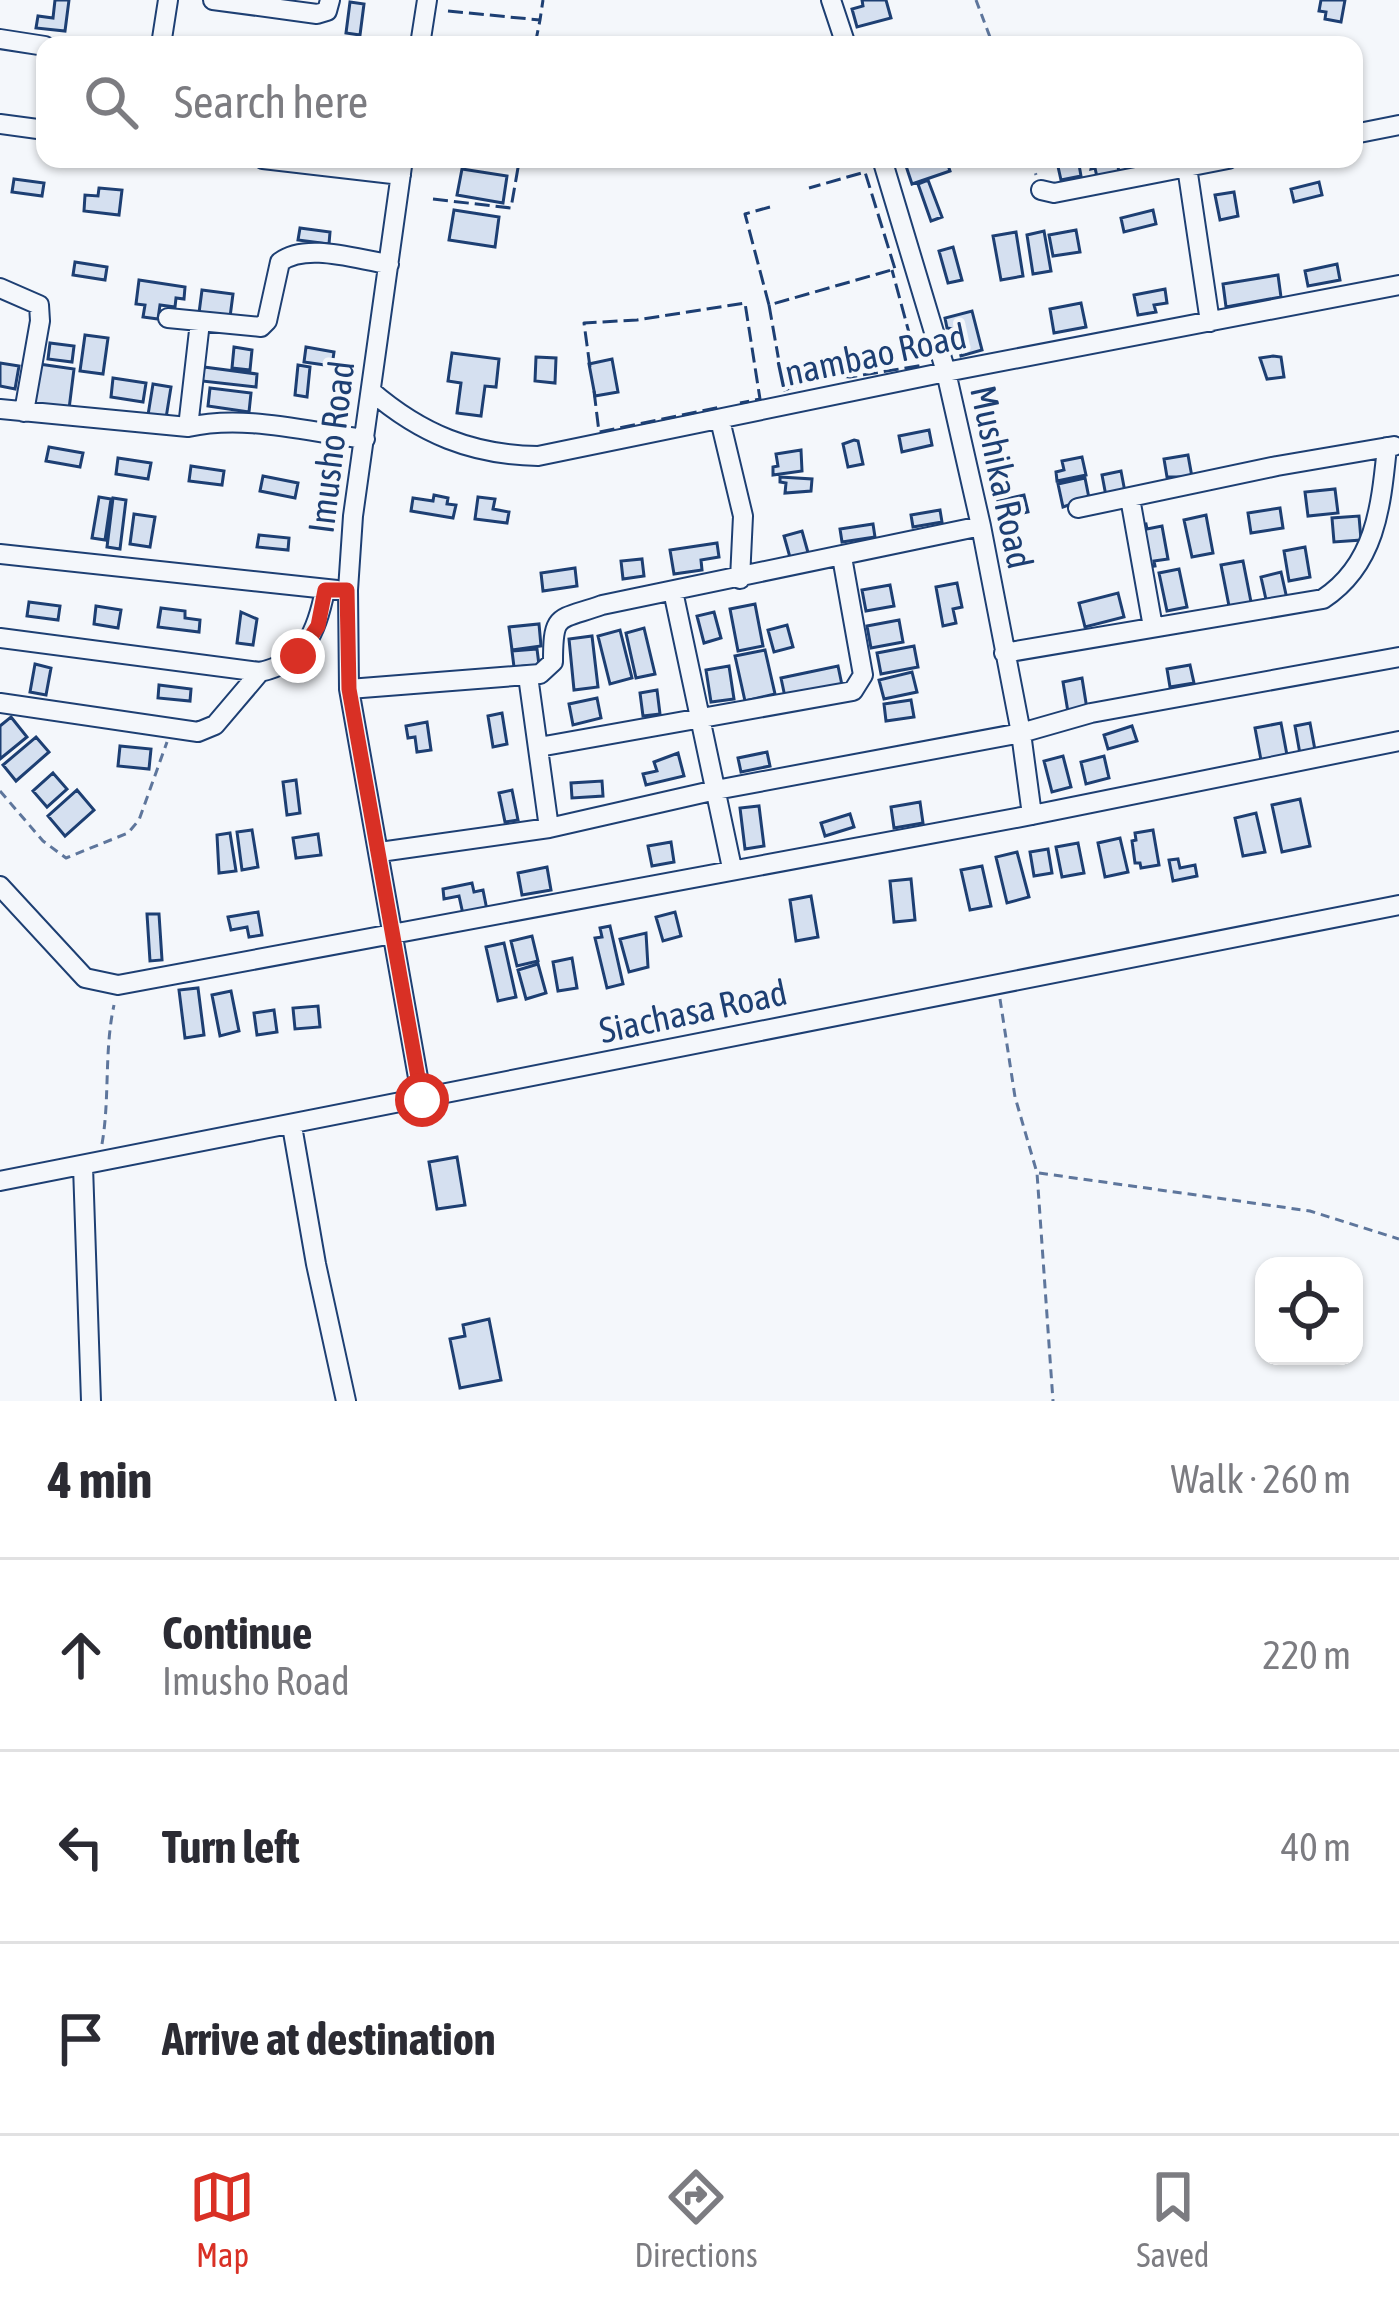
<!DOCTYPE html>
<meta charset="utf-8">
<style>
body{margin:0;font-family:"Asap Condensed",sans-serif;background:#f7f7f7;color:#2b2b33}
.controls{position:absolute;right:36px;bottom:36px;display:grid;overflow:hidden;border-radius:24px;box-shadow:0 3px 9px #0004}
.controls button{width:108px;height:108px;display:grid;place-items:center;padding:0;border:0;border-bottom:3px solid #e1e1e2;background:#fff;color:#2b2b33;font:60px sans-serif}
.stop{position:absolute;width:36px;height:36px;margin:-27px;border:9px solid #d93025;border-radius:50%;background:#fff}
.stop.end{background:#d93025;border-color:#fff;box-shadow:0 3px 12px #0008}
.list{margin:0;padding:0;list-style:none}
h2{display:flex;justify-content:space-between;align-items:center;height:156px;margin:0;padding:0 48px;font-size:51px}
h2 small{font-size:39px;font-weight:400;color:#7c7c81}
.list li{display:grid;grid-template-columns:78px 1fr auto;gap:36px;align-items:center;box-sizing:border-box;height:192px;padding:0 48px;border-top:3px solid #e1e1e2}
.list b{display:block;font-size:45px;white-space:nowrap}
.list p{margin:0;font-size:39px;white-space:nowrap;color:#7c7c81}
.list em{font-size:39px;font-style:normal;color:#7c7c81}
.icon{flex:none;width:66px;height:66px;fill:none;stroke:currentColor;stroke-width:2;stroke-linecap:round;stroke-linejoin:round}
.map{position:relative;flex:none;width:1399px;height:1401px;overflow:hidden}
.search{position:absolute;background:#fff;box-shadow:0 3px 9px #0004;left:36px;right:36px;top:36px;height:132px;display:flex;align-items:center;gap:30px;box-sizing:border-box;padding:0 42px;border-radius:24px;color:#7c7c81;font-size:45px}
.sheet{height:732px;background:#fff}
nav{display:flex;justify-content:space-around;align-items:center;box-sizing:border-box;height:168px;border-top:3px solid #e1e1e2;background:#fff;font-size:33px;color:#7c7c81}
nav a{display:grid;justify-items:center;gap:6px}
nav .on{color:#d93025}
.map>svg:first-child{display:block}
.building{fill:#d5e0f0;stroke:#1d3f73;stroke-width:3}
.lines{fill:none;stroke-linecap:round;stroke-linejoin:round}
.minor-casing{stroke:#1d3f73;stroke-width:22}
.path{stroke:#5e769c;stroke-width:3;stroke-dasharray:9 6;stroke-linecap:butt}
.minor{stroke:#f4f7fb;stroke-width:18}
.fence{stroke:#1d3f73;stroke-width:3;stroke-dasharray:15 6;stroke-linecap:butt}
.route{stroke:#d93025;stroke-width:15}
.labels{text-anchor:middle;stroke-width:9;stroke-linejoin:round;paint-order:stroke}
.street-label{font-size:36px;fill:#1d3f73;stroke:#f4f7fb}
</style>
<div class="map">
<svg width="1399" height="1401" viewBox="0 0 1399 1401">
<rect width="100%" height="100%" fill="#f4f7fb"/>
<path class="building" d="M55 0H69L65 31 36 28 38 16 53 18Z
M862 0H886L891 18 857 27 852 9 863 6Z
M1321 0H1345L1341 22 1325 19 1326 12 1319 11Z
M350 2 364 4 360 35 346 33Z
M928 159H946L950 171 912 184 906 166Z
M1078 159 1081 176 1061 180 1057 162Z
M1093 159H1117L1119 173 1097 177 1095 168 1091 169Z
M462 169 507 176 503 203 457 195Z
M14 179 44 183 42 196 12 192Z
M928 180 942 217 931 221 918 184Z
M1319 182 1322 195 1294 202 1291 189Z
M99 188 122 190 119 215 84 211 85 195 98 196Z
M1234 192 1238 216 1220 220 1215 195Z
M454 210 499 217 495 247 449 240Z
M1153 210 1156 224 1124 232 1121 218Z
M300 228 330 232 329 244 298 240Z
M1076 230 1080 252 1053 256 1049 235Z
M1044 231 1051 271 1033 274 1027 235Z
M1016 232 1023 276 1001 280 993 236Z
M953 247 962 280 948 283 939 251Z
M75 262 107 267 105 280 73 275Z
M1337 264 1340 280 1308 286 1305 271Z
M1278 275 1281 297 1226 307 1223 284Z
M139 280 185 287 184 299 176 298 175 307 160 305 158 319 143 317 145 305 136 304Z
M1165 289 1167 303 1154 305 1156 312 1138 315 1134 295Z
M202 290 233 294 230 317 199 313Z
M1081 303 1086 327 1054 333 1050 309Z
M972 311 982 350 961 356 954 329 947 328 945 318Z
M85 335 108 338 103 374 80 371Z
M50 343 74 346 72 362 48 359Z
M234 347 252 350 250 370 232 368Z
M306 347 334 352 332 366 304 362Z
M452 353 499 359 496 387 485 386 481 416 457 413 461 383 448 381Z
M1273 356 1281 357 1284 377 1267 379 1260 358Z
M536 357 556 358 555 383 535 381Z
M612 359 618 392 595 396 589 364Z
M0 363 19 366 15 389 0 386Z
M39 364 74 369 69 409 34 404Z
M298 365 310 367 307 397 295 395Z
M204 367 257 374 256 387 202 381Z
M113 378 146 383 143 402 111 397Z
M153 384 171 387 166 418 148 415Z
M210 388 251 393 249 412 208 406Z
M929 430 932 445 902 452 899 436Z
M854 440 858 441 863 464 848 467 843 444Z
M49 447 83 453 80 467 46 461Z
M801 450 802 471 773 475V467L778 466 776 454Z
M1188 455 1192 477H1167L1164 459Z
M1082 457 1086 475 1057 481 1056 472 1064 470 1062 461Z
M118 458 151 463 148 479 116 474Z
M191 466 224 471 222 485 189 481Z
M1121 471 1125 492 1106 496 1102 475Z
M263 476 298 483 295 498 260 491Z
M780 477 812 479 811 491 785 493 786 483 780 482Z
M1085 478 1089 498 1063 507 1058 484Z
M1335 489 1338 513 1308 516 1305 492Z
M434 495 448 498 447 504 456 505 453 518 411 511 413 498 433 501Z
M1024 495 1028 512 1002 518 998 501Z
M99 497 111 499 105 540 92 538Z
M478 497 495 499 493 509 509 512 507 523 475 519Z
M113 498 126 500 120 549 107 547Z
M1280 508 1283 528 1251 533 1248 513Z
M940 510 942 522 913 527 911 515Z
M134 514 155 517 150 547 130 544Z
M1206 515 1213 553 1192 557 1184 520Z
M1359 516 1361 540 1334 542 1332 518Z
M873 524 875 537 842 542 840 529Z
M1146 524 1147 529 1162 526 1168 559 1154 561 1155 566 1148 567 1140 525Z
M802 531 809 556 791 561 784 536Z
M259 535 289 538 288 550 257 547Z
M717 543 719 557 701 560 702 570 674 574 670 550Z
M1305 547 1310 577 1289 581 1284 551Z
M642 559 644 576 623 579 621 561Z
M1243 561 1252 607 1230 611 1221 565Z
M575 568 577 586 543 591 541 573Z
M1179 569 1187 607 1167 611 1159 573Z
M1281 572 1287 599 1267 604 1261 577Z
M957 583 962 607 953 609 956 623 943 626 936 587Z
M890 585 894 606 866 611 862 590Z
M1118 593 1124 617 1085 627 1079 603Z
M29 602 60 606 58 620 27 616Z
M755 604 763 646 738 651 730 609Z
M96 606 121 610 118 628 94 624Z
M161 608 185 611V618L200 620 199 632 158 627Z
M241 612 257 619 253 645 237 643Z
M714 612 721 638 704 643 697 616Z
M899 620 903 642 871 648 867 626Z
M539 624 541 646 512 650 509 627Z
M787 625 793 647 774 652 768 630Z
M644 628 655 674 636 678 626 633Z
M620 630 632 678 610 684 598 636Z
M592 636 598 687 574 690 569 639Z
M914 646 918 667 881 674 877 653Z
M537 649 539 665 514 667 512 651Z
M765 650 775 694 745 701 735 656Z
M35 664 51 668 46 695 30 692Z
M1190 665 1194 683 1170 687 1167 669Z
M729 666 734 699 711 702 706 670Z
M838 666 842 685 785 697 781 678Z
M912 672 917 692 884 699 879 680Z
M1082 678 1087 709 1068 712 1063 682Z
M159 685 191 689 190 701 158 698Z
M657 690 660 714 643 716 640 693Z
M597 698 601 718 573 725 569 704Z
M911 700 914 717 886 721 884 704Z
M502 713 507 744 493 747 488 716Z
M11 717 27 737 0 759V726Z
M427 722 431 750 417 752 415 737 408 738 406 726Z
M1281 723 1287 755 1261 760 1255 728Z
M1310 723 1315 750 1300 754 1295 726Z
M1132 726 1137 741 1108 749 1104 735Z
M36 737 49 752 16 781 3 765Z
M120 746 151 749 149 769 118 766Z
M767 752 770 766 741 772 738 758Z
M678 753 684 776 646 785 643 774 657 771 654 762Z
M1063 756 1071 787 1052 792 1044 761Z
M1104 756 1109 778 1086 784 1081 762Z
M53 773 67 789 47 807 33 791Z
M296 780 300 813 287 815 283 782Z
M602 781 603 796 572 798 571 783Z
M77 790 94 810 65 836 48 816Z
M512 790 518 820 505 822 499 793Z
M1300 799 1310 846 1282 852 1272 805Z
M920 802 923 823 894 828 891 807Z
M759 806 764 846 745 849 740 808Z
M1256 813 1265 852 1243 856 1235 818Z
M850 814 854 827 825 836 821 823Z
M252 830 258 867 242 870 237 832Z
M1153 830 1159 865 1141 868 1140 863H1135L1132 841 1136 840 1135 833Z
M230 833 236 871 219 873 217 835Z
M318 834 321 855 296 858 293 838Z
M1120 838 1128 872 1105 877 1098 843Z
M671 842 674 862 652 866 648 846Z
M1078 843 1084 873 1062 877 1056 847Z
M1048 849 1052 873 1034 876 1030 852Z
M1017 852 1029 897 1007 903 996 857Z
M1178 859 1180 868 1195 865 1197 876 1173 881 1169 860Z
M982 866 991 906 970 910 961 870Z
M547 867 551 890 522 895 518 873Z
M911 879 915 920 894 922 890 881Z
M472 883 474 892 483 890 487 910 463 914 459 896 444 899 443 889Z
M811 896 818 937 796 941 790 900Z
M258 912 262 935 249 937 247 927 231 930 228 917Z
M675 912 681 936 663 941 656 917Z
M147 914H159L162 960 150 961Z
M610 926 623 984 607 988 595 938 602 937 600 928Z
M646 933 648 967 629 972 620 939Z
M532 936 538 961 517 966 511 941Z
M504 943 516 997 498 1001 486 947Z
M572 958 577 988 558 991 553 962Z
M538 964 546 993 526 999 518 970Z
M198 988 204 1035 185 1038 179 990Z
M231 991 239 1031 220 1036 212 995Z
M318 1006 320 1027 295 1029 293 1008Z
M274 1010 277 1032 257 1035 254 1013Z
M457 1157 465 1205 437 1209 429 1162Z
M489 1319 501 1380 460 1388 450 1339 465 1336 463 1325Z"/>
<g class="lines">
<defs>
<path id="minor" d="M213 0 317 14 327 11 330 0
M831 0 846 45
M0 39 45 46
M161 45 168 0
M420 45 427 0
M0 124 45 130
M1354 134 1399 125
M263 159 401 175
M403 159 353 516 348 590 349 689 422 1100
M882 159 946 372 981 526 1021 733 1032 815
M1187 167 1210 322
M1041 190 1054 193 1228 159
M0 288 39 305 40 321 24 412
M168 318 261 327 267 321 280 262C307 242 358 260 389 264
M371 391C421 434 472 455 538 456L946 372 1399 285
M0 409 188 427C245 414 307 432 365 439
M720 420 743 516 740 579
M188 427 200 322
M1130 498 1153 627
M1078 508 1277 466 1394 446
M0 554 337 590
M673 591 732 868
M0 638 260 672C305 662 317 631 325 590
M1004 653 1323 599C1376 564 1381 506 1387 447
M528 676 549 828
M349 689 540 674 553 662C553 612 557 621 602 605L981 526
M0 703 198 732 215 725 260 672
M539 747 853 691 863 675 842 557
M380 852 549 828 716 790 1021 733 1091 713 1399 657
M0 886 85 978 118 985 1032 815 1399 741
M292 1126 316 1264 346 1401
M83 1166 91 1401
M0 1181 1399 905"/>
</defs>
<use href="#minor" class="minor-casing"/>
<path class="path" d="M976 0 993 45
M1031 159 1036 175
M0 791 43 841 66 858 128 833 139 820 167 742
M1000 999 1015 1097 1037 1173 1053 1401
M102 1144C110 1098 104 1051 114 1005
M1039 1173 1310 1211 1399 1239"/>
<use href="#minor" class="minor"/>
<path class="fence" d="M448 11 540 20 543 0
M535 45 540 20
M433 199 511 208 519 162 492 159
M770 207 745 214 769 305 895 269 865 172 809 188
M769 305 784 390 830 375 850 377 918 366 892 270
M590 367 584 323 637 320 745 303 760 399 740 403
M594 391 599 432 721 407"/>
</g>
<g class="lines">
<path class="route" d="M298 656 318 626 325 590H347L349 689 422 1100"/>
</g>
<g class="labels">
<g class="street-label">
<text transform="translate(871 355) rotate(-12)" y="13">Inambao Road</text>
<text transform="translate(331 447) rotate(-83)" y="13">Imusho Road</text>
<text transform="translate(1002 477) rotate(78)" y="13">Mushika Road</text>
<text transform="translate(693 1011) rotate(-12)" y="13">Siachasa Road</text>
</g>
</g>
</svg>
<div class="controls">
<button><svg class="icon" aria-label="locate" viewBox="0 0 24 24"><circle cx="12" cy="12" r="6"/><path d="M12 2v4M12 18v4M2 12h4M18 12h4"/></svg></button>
</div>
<div class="stop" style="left:422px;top:1100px"></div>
<div class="stop end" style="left:298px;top:656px"></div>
<div class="search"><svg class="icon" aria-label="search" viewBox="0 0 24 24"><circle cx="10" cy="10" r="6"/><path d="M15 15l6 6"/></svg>Search here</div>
</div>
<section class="sheet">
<h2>4 min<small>Walk · 260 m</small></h2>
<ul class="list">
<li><svg class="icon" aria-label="ahead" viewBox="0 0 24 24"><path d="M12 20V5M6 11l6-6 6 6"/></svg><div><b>Continue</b><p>Imusho Road</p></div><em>220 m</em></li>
<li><svg class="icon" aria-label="left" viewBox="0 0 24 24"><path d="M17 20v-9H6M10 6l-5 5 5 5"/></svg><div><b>Turn left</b></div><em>40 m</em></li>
<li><svg class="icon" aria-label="arrive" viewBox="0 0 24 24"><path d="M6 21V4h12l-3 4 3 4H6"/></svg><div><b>Arrive at destination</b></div></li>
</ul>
</section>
<nav>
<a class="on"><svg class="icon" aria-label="map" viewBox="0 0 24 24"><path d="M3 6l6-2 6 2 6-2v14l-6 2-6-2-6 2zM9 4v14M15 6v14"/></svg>Map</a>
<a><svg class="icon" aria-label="directions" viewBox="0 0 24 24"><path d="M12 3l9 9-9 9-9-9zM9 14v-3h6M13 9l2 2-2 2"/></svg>Directions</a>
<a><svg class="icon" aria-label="saved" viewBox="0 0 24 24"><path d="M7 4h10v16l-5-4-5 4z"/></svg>Saved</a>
</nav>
